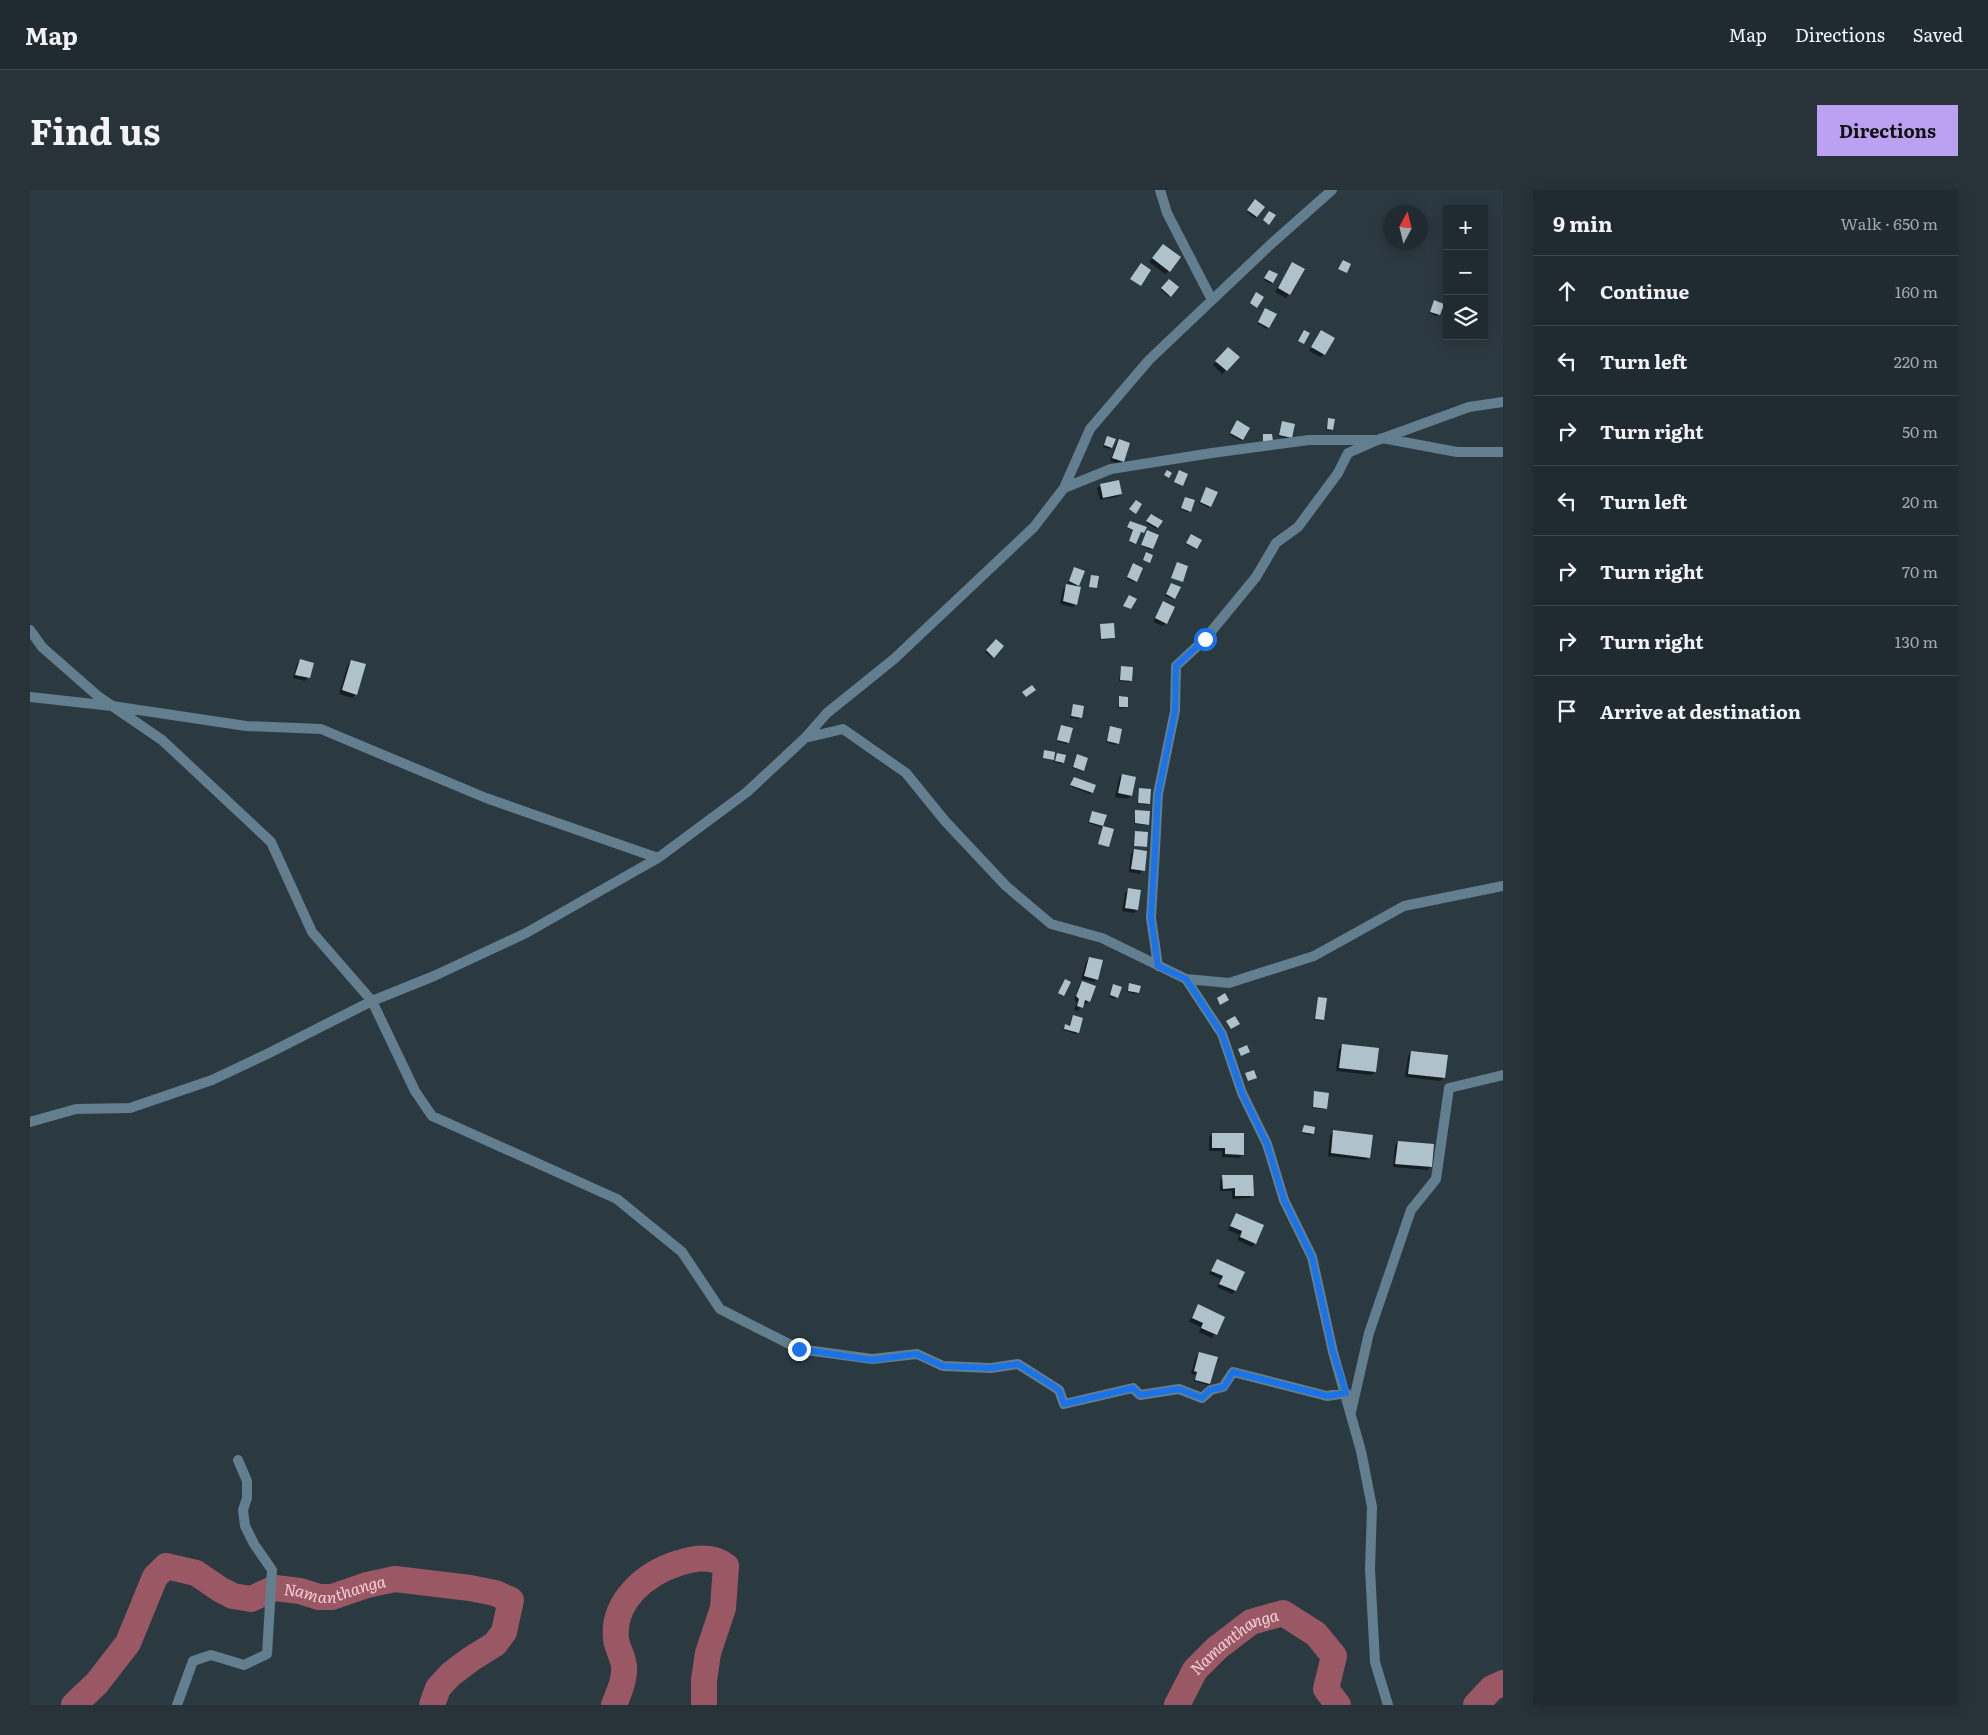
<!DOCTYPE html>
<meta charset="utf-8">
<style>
body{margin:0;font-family:Literata,serif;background:#283339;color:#f1f3f6}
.controls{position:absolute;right:15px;top:15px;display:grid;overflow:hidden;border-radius:0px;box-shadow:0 2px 12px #0003}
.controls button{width:45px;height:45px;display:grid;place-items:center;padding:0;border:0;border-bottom:1px solid #3d474d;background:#202b31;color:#f1f3f6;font:25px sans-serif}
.compass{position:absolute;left:1353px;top:15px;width:45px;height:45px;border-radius:50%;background:#202b31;box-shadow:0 2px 12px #0003;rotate:7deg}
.stop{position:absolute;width:15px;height:15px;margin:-11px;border:4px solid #1a73e8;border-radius:50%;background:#fff}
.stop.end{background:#1a73e8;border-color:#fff;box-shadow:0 1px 5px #0008}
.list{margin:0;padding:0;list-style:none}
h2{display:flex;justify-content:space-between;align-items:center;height:65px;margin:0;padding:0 20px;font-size:21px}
h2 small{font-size:16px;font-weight:400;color:#a2a7ab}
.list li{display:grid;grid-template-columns:32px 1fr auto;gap:15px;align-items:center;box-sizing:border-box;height:70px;padding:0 20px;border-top:1px solid #3d474d}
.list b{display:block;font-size:19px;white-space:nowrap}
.list em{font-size:16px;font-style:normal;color:#a2a7ab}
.icon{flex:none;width:28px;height:28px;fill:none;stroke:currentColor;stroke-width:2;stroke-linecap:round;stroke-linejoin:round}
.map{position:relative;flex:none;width:1473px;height:1515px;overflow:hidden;border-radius:0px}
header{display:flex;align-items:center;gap:30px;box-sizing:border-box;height:70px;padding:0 25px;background:#202b31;border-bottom:1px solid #3d474d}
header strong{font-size:24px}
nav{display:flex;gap:28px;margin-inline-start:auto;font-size:18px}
.intro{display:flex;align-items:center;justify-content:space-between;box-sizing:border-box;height:120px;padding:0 30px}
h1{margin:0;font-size:35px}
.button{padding:12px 22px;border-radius:0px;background:#bca0f2;color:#111;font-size:18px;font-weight:700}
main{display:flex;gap:30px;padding:0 30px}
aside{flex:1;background:#202b31;border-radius:0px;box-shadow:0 2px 12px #0003}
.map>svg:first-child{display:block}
.shadow{fill:#0007}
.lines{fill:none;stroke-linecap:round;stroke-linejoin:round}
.river{stroke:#9a5865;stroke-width:26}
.building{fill:#afc1ca}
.minor{stroke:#637e8e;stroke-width:10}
.route{stroke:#1a73e8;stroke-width:6}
.labels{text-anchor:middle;stroke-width:5;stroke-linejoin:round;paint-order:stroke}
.water-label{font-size:16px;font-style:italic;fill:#f7ced4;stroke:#2b3941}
</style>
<header>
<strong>Map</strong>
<nav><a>Map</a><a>Directions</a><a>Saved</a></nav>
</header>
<div class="intro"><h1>Find us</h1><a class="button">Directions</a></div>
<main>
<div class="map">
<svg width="1473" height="1515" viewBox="0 0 1473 1515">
<rect width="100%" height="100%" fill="#2b3941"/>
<path class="shadow" d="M1225 11 1233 17 1225 28 1217 22Z
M1130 59 1139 81 1135 84 1119 72Z
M1262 74 1259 104 1256 108 1245 102Z
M1238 82 1242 92 1241 94 1234 90Z
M1139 90 1148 97 1139 107 1131 100Z
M1404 112 1408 124 1407 126 1399 123Z
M1234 121 1238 137 1237 139 1228 134Z
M1291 142 1294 164 1291 167 1279 161Z
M1198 158 1208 168 1192 184 1183 175Z
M1298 229 1302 239 1301 241 1296 240Z
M1206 233 1212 249 1211 251 1199 244Z
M1252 233 1261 248 1259 249 1248 246Z
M1076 249 1084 250 1080 259 1073 257Z
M1089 251 1093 271 1090 274 1080 271 1086 254Z
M1071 295 1091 304 1087 307 1070 310 1067 298Z
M1175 300 1180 316 1179 318 1169 313Z
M1155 308 1160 321 1158 322 1150 319Z
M1120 326 1131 331 1126 339 1116 333Z
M1099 333 1113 343H1109L1103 354 1099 352 1103 341 1097 338Z
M1116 343 1122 358 1121 360 1111 356Z
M1160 347 1166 358 1165 359 1156 354Z
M1102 376 1106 391 1105 392 1097 389Z
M1043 380 1048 395 1047 396 1038 393Z
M1140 395 1144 408 1143 409 1135 406Z
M1037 396 1046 414 1043 417 1030 414 1033 399Z
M1133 413 1136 433 1133 436 1123 432Z
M1070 435 1084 448 1082 449 1070 450Z
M966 451 972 457 962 468 955 462Z
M270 470 282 474 278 488 275 491 263 488 267 474Z
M322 471 326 504 322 508 309 504 318 474Z
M1091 478 1101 490 1099 492 1089 491Z
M1090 508 1096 517 1095 518H1088Z
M1043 517H1053L1049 529 1040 528Z
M1030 538 1038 552 1036 554 1027 551Z
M1081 538 1087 553 1086 555 1076 552Z
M1027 565 1033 572 1031 574 1024 572Z
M1047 565 1053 580 1052 581 1042 578Z
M1092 585 1101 606 1097 609 1085 607 1089 588Z
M1044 588 1062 602 1060 604 1040 596Z
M1110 599 1119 613 1117 615 1107 614Z
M1106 621 1118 634 1117 635 1104 634Z
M1062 622 1075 626 1072 637 1058 633Z
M1105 642 1116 656 1115 657 1103 656Z
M1104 660 1113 680 1110 684 1099 682 1101 664Z
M1098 700 1107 719 1104 723 1092 721 1095 703Z
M1059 768 1067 789 1064 792 1051 789 1056 772Z
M1052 792 1059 811 1056 814 1053 813 1048 821 1044 820 1047 812 1044 810 1049 796Z
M1100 794 1108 803 1106 804 1097 802Z
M1082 797 1087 807 1085 809 1079 807Z
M1288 808 1293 830 1292 831 1284 830Z
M1043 826 1048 842 1046 844 1033 840 1035 836 1039 837Z
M1312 856 1345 881 1342 885 1306 881 1309 859Z
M1381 862 1414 888 1410 891 1375 887 1378 866Z
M1285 903 1296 918 1295 919 1282 918Z
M1274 936 1284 938 1283 944 1281 945 1272 943Z
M1304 942 1339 967 1336 970 1298 966 1300 945Z
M1183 944 1213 964 1209 968 1192 967V961H1179V947Z
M1368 952 1401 977 1397 980 1363 977 1365 955Z
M1193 987 1222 1005 1219 1008 1202 1009V1001H1190V990Z
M1206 1025 1225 1053 1222 1057 1207 1050 1210 1045 1198 1040Z
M1187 1070 1205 1101 1202 1104 1187 1097 1191 1089 1179 1084Z
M1168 1116 1194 1127 1182 1148 1169 1142 1171 1137 1159 1132Z
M1169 1164 1179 1194 1178 1195 1164 1191 1166 1185 1161 1184 1166 1167Z"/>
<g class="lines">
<g class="river">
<path id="s1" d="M44 1515 67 1493 98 1453 125 1387 136 1376 166 1383 191 1400 203 1406 221 1409 245 1398 270 1401 289 1407H302L337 1395 365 1389 440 1398 465 1403 481 1410 474 1442 465 1454 441 1469 421 1484 408 1498 402 1515"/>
<path d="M584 1515C589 1502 597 1486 593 1471 591 1464 587 1456 586 1449 582 1411 616 1383 649 1373 664 1368 683 1365 696 1376L693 1418 678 1463 674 1490V1515"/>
<path id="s2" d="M1147 1515 1165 1480 1187 1458 1221 1432 1253 1423 1286 1444 1304 1466 1296 1499 1308 1515"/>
<path d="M1446 1515 1462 1498 1473 1493"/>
</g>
</g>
<path class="building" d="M1225 9 1235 17 1227 27 1217 20Z
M1239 21 1246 25 1239 35 1233 30Z
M1133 54 1151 67 1140 82 1122 68Z
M1313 70 1321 74 1317 83 1308 79Z
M1262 72 1275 79 1260 105 1248 98Z
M1111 73 1121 80 1111 96 1100 89Z
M1239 80 1248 84 1243 93 1234 88Z
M1139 89 1149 97 1141 107 1131 98Z
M1226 102 1234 107 1227 118 1220 113Z
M1404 110 1414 114 1410 125 1400 122Z
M1235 118 1247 124 1239 138 1228 132Z
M1274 140 1280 143 1274 154 1268 151Z
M1291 140 1305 148 1295 165 1281 157Z
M1198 157 1210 167 1197 181 1185 171Z
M1298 228 1305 229 1303 240 1297 239Z
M1207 230 1220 238 1213 250 1200 243Z
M1252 231 1265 234 1262 248 1249 245Z
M1233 244H1242L1243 251H1233Z
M1077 246 1086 249 1082 258 1074 255Z
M1089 249 1100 253 1094 272 1082 268Z
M1137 280 1142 283 1139 288 1134 285Z
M1149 280 1158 284 1153 296 1144 292Z
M1089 290 1092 304 1073 308 1070 294Z
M1176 297 1188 302 1181 317 1170 312Z
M1155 307 1165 310 1161 322 1151 318Z
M1106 310 1112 314 1106 324 1099 319Z
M1121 324 1133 331 1128 338 1116 331Z
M1100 331 1117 337 1114 343 1111 342 1106 354 1099 351 1103 340 1097 337Z
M1117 340 1129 345 1123 359 1111 355Z
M1161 344 1172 350 1167 359 1156 353Z
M1116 362 1123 365 1120 373 1113 370Z
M1147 372 1158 376 1153 392 1141 388Z
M1103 373 1113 378 1107 392 1097 387Z
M1044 377 1055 381 1049 396 1039 391Z
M1061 385 1069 386 1067 398 1059 397Z
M1141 393 1151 397 1145 409 1136 404Z
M1036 394 1051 397 1047 415 1033 411Z
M1099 405 1107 409 1101 419 1093 416Z
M1133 411 1145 417 1137 434 1125 428Z
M1084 433 1085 448 1071 449 1070 434Z
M966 449 974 456 964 468 956 460Z
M270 469 284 473 280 488 265 485Z
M321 470 336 474 327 505 312 500Z
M1091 476 1103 477 1102 491 1090 490Z
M1002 495 1006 500 996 507 992 502Z
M1089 506 1098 507V517H1089Z
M1043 514 1054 516 1052 528 1041 526Z
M1031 535 1043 538 1039 553 1027 550Z
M1080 536 1092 539 1089 554 1077 551Z
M1014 560 1025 562 1024 570 1013 568Z
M1027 563 1036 565 1034 573 1025 571Z
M1047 564 1058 568 1054 581 1043 577Z
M1092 584 1106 587 1102 606 1088 603Z
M1044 587 1066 595 1063 603 1040 595Z
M1109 598 1121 599 1120 614 1108 613Z
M1105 620 1120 621 1119 635 1105 633Z
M1062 621 1077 625 1073 636 1084 639 1079 657 1068 654 1073 636 1059 632Z
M1105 641 1118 642 1117 657 1104 656Z
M1104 659 1117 661 1115 681 1101 679Z
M1098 698 1111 700 1108 720 1095 718Z
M1059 767 1073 770 1068 790 1054 786Z
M1035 789 1041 792 1034 806 1028 803Z
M1052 791 1066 796 1060 812 1055 810 1053 818 1047 816 1049 809 1046 806Z
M1099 793 1111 796 1109 803 1098 801Z
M1083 794 1092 797 1088 808 1080 805Z
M1195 803 1199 810 1190 815 1187 808Z
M1288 807 1297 808 1294 830 1285 829Z
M1043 825 1053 828 1049 843 1034 839 1035 834 1040 836Z
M1205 826 1210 834 1201 839 1196 831Z
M1312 854 1349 858 1346 882 1309 878Z
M1217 855 1220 862 1211 866 1208 859Z
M1381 861 1418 865 1415 888 1378 884Z
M1224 880 1227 888 1218 891 1215 883Z
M1284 901 1299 903 1297 919 1283 917Z
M1274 935 1285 937 1284 944 1272 942Z
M1303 940 1343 945 1340 968 1301 963Z
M1182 943H1214V965L1195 964V958H1182Z
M1368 951 1404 954 1402 977 1365 974Z
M1192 985H1223L1224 1006H1205V998L1193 999Z
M1206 1023 1234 1035 1226 1054 1210 1047 1212 1041 1200 1036Z
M1187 1069 1215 1082 1206 1101 1189 1094 1193 1086 1181 1081Z
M1168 1114 1195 1127 1187 1145 1171 1138 1173 1133 1162 1128Z
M1169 1162 1188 1167 1180 1194 1165 1190 1167 1182 1164 1181Z"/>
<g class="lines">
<path class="minor" d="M1130 0 1137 23 1182 110
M1034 298 1081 279 1182 263 1279 250H1348L1439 217 1473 212
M0 440 12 457 69 507 132 550 241 652 282 742 342 811 385 901 402 926 587 1009 652 1062 690 1119 769 1159 842 1169 887 1164 913 1176 961 1178 988 1174 1029 1200 1034 1214 1103 1198 1110 1205 1149 1199 1172 1208 1181 1200 1193 1197 1203 1182 1297 1206 1316 1203
M0 507 82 516 216 536 291 539 456 608 628 668
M775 548 813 539 876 583 915 631 976 696 1021 734 1072 748 1156 789 1199 793 1284 766 1374 716 1473 696
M1128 776 1121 728 1125 660 1128 604 1145 521 1146 476 1175 449 1226 387 1246 353 1268 337 1308 283 1318 263 1352 248 1427 262H1473
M1156 789 1192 844 1212 903 1237 954 1254 1010 1282 1067 1303 1162 1331 1261 1342 1317 1340 1379 1345 1472 1358 1515
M0 932 46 919 100 918 182 890 237 864 342 811 404 786 496 743 628 668 717 602 775 548 797 523 864 469 1004 337 1034 298 1060 239 1119 170 1240 55 1302 0
M1321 1222 1339 1143 1381 1020 1406 989 1419 898 1473 885
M147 1515 163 1471 181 1465 214 1475 237 1464 242 1380 224 1354 215 1336 213 1320 217 1308V1291L208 1270"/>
</g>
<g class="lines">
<path class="route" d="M769 1159 842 1170 886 1164 913 1176 961 1178 988 1174 1029 1200 1034 1214 1103 1198 1110 1205 1149 1199 1172 1208 1180 1200 1194 1197 1203 1182 1297 1206 1316 1203 1303 1162 1282 1067 1254 1010 1237 954 1212 903 1192 844 1156 789 1128 776 1121 728 1125 660 1128 604 1145 521 1146 476 1175 449"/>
</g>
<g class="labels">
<g class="water-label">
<text dy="6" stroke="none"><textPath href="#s1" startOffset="350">Namanthanga</textPath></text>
<text dy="6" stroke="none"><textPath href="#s2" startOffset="89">Namanthanga</textPath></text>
</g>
</g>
</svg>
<div class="controls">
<button>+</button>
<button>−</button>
<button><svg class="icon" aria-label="layers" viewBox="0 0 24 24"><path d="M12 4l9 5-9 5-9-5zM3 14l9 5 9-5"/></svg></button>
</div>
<svg class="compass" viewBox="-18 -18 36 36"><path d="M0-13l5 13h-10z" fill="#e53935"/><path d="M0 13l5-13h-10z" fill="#a2a7ab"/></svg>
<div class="stop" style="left:1175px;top:449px"></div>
<div class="stop end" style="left:769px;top:1159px"></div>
</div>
<aside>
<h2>9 min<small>Walk · 650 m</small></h2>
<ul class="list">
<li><svg class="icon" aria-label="ahead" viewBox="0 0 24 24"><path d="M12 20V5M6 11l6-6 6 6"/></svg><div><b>Continue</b></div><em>160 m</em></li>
<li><svg class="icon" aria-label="left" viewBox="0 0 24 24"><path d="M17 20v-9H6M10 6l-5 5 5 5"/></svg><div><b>Turn left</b></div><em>220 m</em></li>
<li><svg class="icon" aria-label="right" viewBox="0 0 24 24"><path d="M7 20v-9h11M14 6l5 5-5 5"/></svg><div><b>Turn right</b></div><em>50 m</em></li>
<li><svg class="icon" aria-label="left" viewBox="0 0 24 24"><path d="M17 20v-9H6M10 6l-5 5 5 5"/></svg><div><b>Turn left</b></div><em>20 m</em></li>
<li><svg class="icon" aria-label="right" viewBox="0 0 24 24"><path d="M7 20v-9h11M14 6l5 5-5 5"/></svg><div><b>Turn right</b></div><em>70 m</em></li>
<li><svg class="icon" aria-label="right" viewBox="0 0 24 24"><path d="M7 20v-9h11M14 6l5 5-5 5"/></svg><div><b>Turn right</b></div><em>130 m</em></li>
<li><svg class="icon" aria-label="arrive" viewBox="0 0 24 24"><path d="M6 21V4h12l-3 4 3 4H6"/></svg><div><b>Arrive at destination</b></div></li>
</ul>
</aside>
</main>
